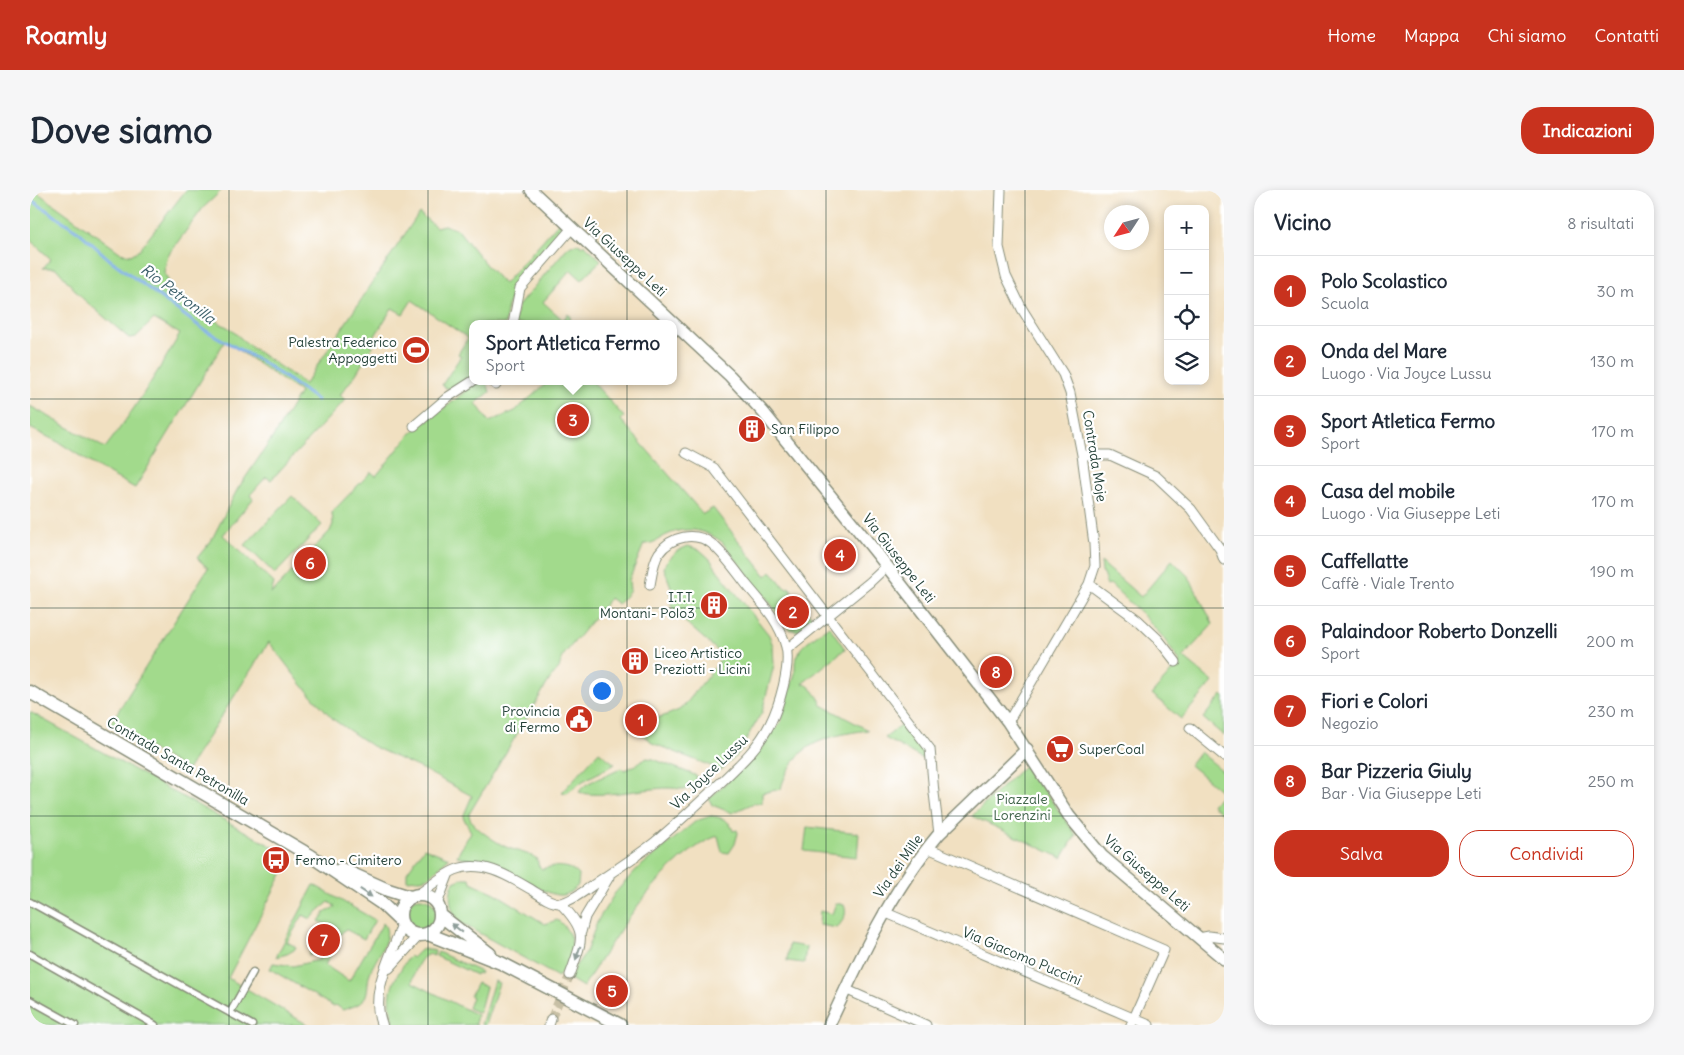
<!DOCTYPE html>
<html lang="it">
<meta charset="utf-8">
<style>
body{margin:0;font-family:Delius,sans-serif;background:#f6f6f7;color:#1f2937}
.controls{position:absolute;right:15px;top:15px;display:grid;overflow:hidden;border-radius:10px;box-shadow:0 2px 8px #0003}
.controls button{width:45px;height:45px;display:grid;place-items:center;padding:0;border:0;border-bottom:1px solid #e0e1e3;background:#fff;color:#1f2937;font:25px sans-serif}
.compass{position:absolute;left:1074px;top:15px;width:45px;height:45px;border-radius:50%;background:#fff;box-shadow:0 2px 8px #0003;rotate:234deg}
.you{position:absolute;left:571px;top:500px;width:18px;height:18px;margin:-12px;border:4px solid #fff;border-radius:50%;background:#1a73e8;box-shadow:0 0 0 8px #1a73e833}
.badge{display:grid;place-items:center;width:32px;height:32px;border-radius:50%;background:#c8321e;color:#fff;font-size:16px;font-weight:700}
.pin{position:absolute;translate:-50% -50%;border:2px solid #fff;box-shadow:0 1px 5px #0006}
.popup{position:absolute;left:439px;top:130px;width:208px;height:65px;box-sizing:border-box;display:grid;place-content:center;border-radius:10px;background:#fff;filter:drop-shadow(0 1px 4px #0005);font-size:16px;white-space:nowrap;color:#747a83}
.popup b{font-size:19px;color:#1f2937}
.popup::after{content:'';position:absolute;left:50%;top:100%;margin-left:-10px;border:10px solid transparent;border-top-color:#fff}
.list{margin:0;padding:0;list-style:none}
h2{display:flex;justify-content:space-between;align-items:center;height:65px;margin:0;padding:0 20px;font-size:21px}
h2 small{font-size:16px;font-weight:400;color:#747a83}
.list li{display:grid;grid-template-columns:32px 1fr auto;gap:15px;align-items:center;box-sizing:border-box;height:70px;padding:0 20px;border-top:1px solid #e0e1e3}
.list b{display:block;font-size:19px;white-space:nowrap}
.list p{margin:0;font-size:16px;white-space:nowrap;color:#747a83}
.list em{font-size:16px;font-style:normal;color:#747a83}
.actions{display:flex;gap:10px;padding:15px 20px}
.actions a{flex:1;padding:11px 0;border:1px solid #c8321e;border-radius:20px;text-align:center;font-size:18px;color:#c8321e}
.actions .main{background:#c8321e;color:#fff}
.icon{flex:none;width:28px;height:28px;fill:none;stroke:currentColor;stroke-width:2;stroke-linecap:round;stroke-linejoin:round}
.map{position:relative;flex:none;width:1194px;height:835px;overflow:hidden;border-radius:20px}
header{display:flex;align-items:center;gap:30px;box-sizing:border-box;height:70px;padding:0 25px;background:#c8321e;color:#fff}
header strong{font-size:24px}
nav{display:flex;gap:28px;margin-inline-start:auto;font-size:18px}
.intro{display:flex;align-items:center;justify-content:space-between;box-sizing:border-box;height:120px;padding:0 30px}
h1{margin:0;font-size:35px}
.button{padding:12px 22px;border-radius:20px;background:#c8321e;color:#fff;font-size:18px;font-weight:700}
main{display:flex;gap:30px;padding:0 30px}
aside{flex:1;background:#fff;border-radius:20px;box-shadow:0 2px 8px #0003}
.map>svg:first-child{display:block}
.green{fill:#a2da8c;stroke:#608c60}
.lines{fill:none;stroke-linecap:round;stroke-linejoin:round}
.stream{stroke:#82b0ec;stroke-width:3}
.minor-tunnel{stroke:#c7bfa5;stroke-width:9;stroke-dasharray:9 4.5;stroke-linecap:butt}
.pedestrian-casing{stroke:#888e7a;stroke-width:9}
.minor-casing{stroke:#888e7a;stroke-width:11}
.tertiary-casing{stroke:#888e7a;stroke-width:12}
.secondary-casing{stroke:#888e7a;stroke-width:14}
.primary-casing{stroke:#888e7a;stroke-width:15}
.pedestrian{stroke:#fff;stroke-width:6}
.minor{stroke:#fff;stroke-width:9}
.tertiary{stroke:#fff;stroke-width:10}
.secondary{stroke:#fff;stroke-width:11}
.primary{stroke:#fff;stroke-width:12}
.oneway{fill:#8f9e9a}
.grid{fill:none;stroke:#1f3d34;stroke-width:1;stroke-opacity:0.55}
.labels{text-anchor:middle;stroke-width:4.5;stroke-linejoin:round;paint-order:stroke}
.street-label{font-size:14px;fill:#1f3d34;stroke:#fff}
.poi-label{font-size:14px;fill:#1f3d34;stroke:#fff;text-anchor:start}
.park-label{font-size:14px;fill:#40644a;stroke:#fff}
.water-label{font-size:15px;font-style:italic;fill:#3d606b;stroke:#fff}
</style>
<header>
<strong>Roamly</strong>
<nav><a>Home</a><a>Mappa</a><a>Chi siamo</a><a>Contatti</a></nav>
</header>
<div class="intro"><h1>Dove siamo</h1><a class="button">Indicazioni</a></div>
<main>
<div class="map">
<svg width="1194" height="835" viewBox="0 0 1194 835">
<rect width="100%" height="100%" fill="#fff"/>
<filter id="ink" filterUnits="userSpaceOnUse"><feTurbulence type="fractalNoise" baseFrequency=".02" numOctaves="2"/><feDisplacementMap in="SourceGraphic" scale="10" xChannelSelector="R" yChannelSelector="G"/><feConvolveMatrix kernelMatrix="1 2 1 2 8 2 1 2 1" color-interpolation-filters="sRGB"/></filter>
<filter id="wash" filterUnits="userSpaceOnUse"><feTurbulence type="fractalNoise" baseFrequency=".0096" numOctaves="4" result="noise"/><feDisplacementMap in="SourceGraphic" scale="20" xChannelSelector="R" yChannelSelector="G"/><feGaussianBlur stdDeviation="1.12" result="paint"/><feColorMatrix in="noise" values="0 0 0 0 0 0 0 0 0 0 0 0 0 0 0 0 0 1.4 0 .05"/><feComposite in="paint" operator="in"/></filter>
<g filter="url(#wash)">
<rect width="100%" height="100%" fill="#f1e0c1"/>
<path class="green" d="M0 0H4L91 63 101 65 110 59 156 0H192L173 18 138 65 134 82 145 105 153 113 199 138 221 157 275 194 389 23 406 37 414 35 428 40 456 75 474 94 529 32 531 38 530 46 483 104 478 114 475 134H443V186L423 199 416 198 412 195 431 166 428 164 438 148 382 110 373 124 362 118 340 154 343 156 326 184 310 205 315 210 241 290 236 287 220 305 223 309 193 345 244 393 241 404 300 341 303 334 302 322 341 282 346 286 382 242 424 211 444 193 454 192 458 196 460 202 446 213 459 232 485 221 519 191H562L594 227 591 230 673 324 683 318 736 386 741 381 756 399 759 397 785 431 768 441 759 439 752 428 692 352C676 340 657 336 639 344 629 348 625 354 614 354L599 390 600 401 588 414 580 408 532 467 529 479 520 489 439 624C438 635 466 652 476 657 486 661 497 663 506 668L508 672V675L512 679C524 675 540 675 549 685L548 695C544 700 538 705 532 705 517 707 481 681 465 675 453 670 439 670 427 666L441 642 433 627 442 606 394 580 342 556 304 530 272 495 239 452 157 580 80 534 178 378 167 368 181 351 207 300 245 244 270 202 195 151 105 298 70 279 30 253 0 238V216L75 258C103 222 127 183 150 144L124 129 106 147 99 148 52 108 26 78H13L21 69 0 50Z
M548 54 552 56 554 54 571 70 552 90 541 80 513 112 533 130 538 124 540 127 541 134H484L488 116 537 58 541 55Z
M262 306 292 335 245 384 215 355Z
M658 356 670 360 680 369 688 381 739 445 743 456 744 475 732 522 720 542 711 561 691 580 622 553 619 549 600 537 616 535 627 528 637 525 649 520 655 515 689 472 688 461 654 431 641 416V397L634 378 636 372 647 361Z
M1142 370 1159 387 1183 434 1153 467 1183 492 1151 529 1122 504 1150 472 1132 446 1112 424 1080 394 1077 395 1072 382 1071 372 1111 407Z
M799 436 815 459 773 493C781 496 787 505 791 512L790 514 838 540C817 543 789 547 772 562 766 567 762 575 758 581 755 587 752 593 751 599L732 603V613H724L702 623 682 615 679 609 727 563 751 532 765 483V472L771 458 777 452Z
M1192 505 1194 507V546L1173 528Z
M0 522 261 667 198 788 278 835H0Z
M874 533C882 543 896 555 893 569L855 548Z
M569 562 585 574 553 591 537 603 532 602Z
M1170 562 1194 582V625L1182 615 1192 602 1160 575Z
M617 568 623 569 667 586 666 589 669 593V598C660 601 647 598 638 598 615 598 568 609 549 602 557 589 579 587 591 578L595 580 602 577Z
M996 574 1046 645 1032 668 942 626Z
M681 626C691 627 700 630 703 641L707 640 708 643 705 654 699 663 692 662 688 646C673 651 665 658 652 668 610 704 583 751 553 797L540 789 544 778 556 762 568 730 585 703 606 680 666 631Z
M777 637 829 643 827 667 774 661Z
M394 658 419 668C412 673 408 680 401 685 396 690 384 689 377 690V682Z
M433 688H440L441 692 465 703 515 734 527 730C538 737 545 752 541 766 539 773 532 781 528 787L431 733C420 723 417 705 424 692Z
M284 695 345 730 334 749 315 739 310 745 306 742 304 744 299 741 301 737 289 731 296 721 306 717 299 712 288 721 281 729 273 725 257 752 266 757 264 760 257 764 246 767Z
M373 725a17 17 0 1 1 34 0a17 17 0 1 1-34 0Z
M806 713 814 715C818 725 813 730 807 738L789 735 790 721 802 724Z
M353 733C365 746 344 770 340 783 337 791 339 802 334 809 329 816 320 817 313 820L306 815 304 817 240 779 243 773 263 776 289 770 287 763 279 765V764L284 753 301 764 295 775 319 791Z
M759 754 776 757 774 773 757 771Z
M394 759H399L405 761 404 766 399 764C388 768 385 782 382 792L447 825 445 834 447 835H365C355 805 361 794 378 768L380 766 382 768 389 761Z
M408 762 451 782 450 784 447 783 446 785 406 766Z
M464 791 469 793 455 835H451Z
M447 793 456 797 449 823 438 818 442 807 440 806Z"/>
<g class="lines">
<path class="stream" d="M0 9 49 42 79 69 173 139 234 173 287 210"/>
</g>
</g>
<g filter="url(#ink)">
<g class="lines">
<path class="minor-tunnel" d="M521 829 540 785"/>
<defs>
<path id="pedestrian" d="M0 712 222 835
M0 764 125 835
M0 810 45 835
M200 823 223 782"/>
<path id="minor" d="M971 0 969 57 976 86 992 119 1033 184 1040 203 1052 265 1064 354 1065 376 1059 394 978 532
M483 134 490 98 542 38
M462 191 466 195
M384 236 418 207 443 191
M656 263 684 278 900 559 904 603 909 644
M1052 265H1080L1126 286 1161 319 1190 359 1194 370
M1059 394 1108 430 1128 449 1146 472
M757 459 840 392 857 376
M1160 538 1194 566
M898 658 1134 760 1101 835
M387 705C400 697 411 686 425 680 452 669 480 687 502 700 510 705 520 713 530 713 541 712 560 697 569 691 588 678 607 666 625 652 647 634 668 614 689 594 709 575 728 558 740 534 749 516 761 477 756 457 750 432 732 413 716 394 706 381 695 365 682 354 665 341 641 346 629 363 623 372 622 385 620 395
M530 713C558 742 553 748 540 785
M407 714 419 683
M854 722 1119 835
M551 742 555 727 579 687
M1169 748 1179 746 1194 748
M815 799 896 835
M519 835 521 829"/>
<path id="tertiary" d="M359 778 389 745
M352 835C339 801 362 767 372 735"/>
<path id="secondary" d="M501 0 700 186 733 222 849 366 978 532 1039 626 1072 666 1194 769
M799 835C830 768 861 701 909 644L997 559"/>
<path id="primary" d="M0 502 281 666 351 713 370 731
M311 679 358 700 380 707
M370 725a20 20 0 1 1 40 0a20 20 0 1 1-40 0Z
M410 725 460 764
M398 744 471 773 590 835"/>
</defs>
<use href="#pedestrian" class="pedestrian-casing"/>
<use href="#minor" class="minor-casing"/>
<use href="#tertiary" class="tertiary-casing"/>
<use href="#secondary" class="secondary-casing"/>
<use href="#primary" class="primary-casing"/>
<use href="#pedestrian" class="pedestrian"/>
<use href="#minor" class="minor"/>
<use href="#tertiary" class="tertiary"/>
<use href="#secondary" class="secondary"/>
<use href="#primary" class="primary"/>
</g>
<defs><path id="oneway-solid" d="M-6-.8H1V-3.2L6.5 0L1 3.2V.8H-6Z" transform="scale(1.25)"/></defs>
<g class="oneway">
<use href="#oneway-solid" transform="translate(336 703) rotate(34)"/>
<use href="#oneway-solid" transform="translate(427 738) rotate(-142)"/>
<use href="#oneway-solid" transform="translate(548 763) rotate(109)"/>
</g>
</g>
<path class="grid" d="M199 0V835M398 0V835M597 0V835M796 0V835M995 0V835M0 209H1194M0 418H1194M0 626H1194"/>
<defs>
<symbol id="stadium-disc" viewBox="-11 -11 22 22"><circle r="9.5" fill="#c8321e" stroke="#fff"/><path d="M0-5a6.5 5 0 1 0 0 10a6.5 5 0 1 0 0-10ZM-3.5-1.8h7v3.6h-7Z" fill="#fff"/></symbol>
<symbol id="building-disc" viewBox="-11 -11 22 22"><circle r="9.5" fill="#c8321e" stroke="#fff"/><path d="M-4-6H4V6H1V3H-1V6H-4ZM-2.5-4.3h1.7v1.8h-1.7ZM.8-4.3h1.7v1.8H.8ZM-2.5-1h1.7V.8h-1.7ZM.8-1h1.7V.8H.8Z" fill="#fff"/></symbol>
<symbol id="civic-disc" viewBox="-11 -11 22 22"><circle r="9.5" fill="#c8321e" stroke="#fff"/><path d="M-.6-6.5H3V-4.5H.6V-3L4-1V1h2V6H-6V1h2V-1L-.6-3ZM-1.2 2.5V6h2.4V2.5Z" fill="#fff"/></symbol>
<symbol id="supermarket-disc" viewBox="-11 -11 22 22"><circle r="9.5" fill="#c8321e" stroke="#fff"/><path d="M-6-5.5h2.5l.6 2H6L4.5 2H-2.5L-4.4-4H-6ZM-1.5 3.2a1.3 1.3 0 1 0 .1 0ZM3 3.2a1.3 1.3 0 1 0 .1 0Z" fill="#fff"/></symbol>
<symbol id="bus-disc" viewBox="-11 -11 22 22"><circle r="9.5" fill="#c8321e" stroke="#fff"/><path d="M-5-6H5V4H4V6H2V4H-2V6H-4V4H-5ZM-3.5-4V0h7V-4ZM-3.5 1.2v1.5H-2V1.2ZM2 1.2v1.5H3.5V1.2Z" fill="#fff"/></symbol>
</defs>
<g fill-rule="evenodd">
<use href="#stadium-disc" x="370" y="144" width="32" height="32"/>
<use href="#building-disc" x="706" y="223" width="32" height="32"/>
<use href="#building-disc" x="668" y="399" width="32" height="32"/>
<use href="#building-disc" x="589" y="455" width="32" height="32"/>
<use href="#civic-disc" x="533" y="513" width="32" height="32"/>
<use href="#supermarket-disc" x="1014" y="543" width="32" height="32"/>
<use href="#bus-disc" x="230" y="654" width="32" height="32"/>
</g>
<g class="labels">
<g class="street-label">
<text transform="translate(595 67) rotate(43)" y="5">Via Giuseppe Leti</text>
<text transform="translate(1065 266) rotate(81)" y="5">Contrada Moje</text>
<text transform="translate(869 368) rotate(52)" y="5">Via Giuseppe Leti</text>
<text transform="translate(148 571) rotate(30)" y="5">Contrada Santa Petronilla</text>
<text transform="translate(679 582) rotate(-44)" y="5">Via Joyce Lussu</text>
<text transform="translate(868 676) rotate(-55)" y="5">Via dei Mille</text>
<text transform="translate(1117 683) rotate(41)" y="5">Via Giuseppe Leti</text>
<text transform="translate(992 766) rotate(23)" y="5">Via Giacomo Puccini</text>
</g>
<g class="poi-label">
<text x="367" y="157" text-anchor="end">Palestra Federico<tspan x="367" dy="16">Appoggetti</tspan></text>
<text x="741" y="244">San Filippo</text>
<text x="665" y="412" text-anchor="end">I.T.T.<tspan x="665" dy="16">Montani- Polo3</tspan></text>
<text x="624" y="468">Liceo Artistico<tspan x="624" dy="16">Preziotti - Licini</tspan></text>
<text x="530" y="526" text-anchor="end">Provincia<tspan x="530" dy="16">di Fermo</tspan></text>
<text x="1049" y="564">SuperCoal</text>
<text x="265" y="675">Fermo - Cimitero</text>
</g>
<g class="park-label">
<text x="992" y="614">Piazzale<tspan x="992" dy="16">Lorenzini</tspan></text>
</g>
<g class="water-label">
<text transform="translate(148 104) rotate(37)" y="5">Rio Petronilla</text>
</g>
</g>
</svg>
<div class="controls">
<button>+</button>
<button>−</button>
<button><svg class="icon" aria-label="locate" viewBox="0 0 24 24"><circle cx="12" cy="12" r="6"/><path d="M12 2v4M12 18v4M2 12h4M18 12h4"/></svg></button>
<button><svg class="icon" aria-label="layers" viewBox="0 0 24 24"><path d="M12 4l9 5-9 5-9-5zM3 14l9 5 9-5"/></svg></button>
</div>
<svg class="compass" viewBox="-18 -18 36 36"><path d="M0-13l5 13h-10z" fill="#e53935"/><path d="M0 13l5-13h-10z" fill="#747a83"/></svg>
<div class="you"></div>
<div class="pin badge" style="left:611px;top:530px">1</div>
<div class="pin badge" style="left:763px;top:422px">2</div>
<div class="pin badge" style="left:543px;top:230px">3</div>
<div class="popup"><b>Sport Atletica Fermo</b>Sport</div>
<div class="pin badge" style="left:810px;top:365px">4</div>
<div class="pin badge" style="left:582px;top:801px">5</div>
<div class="pin badge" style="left:280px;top:373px">6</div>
<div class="pin badge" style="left:294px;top:750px">7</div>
<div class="pin badge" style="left:966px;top:482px">8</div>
</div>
<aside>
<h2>Vicino<small>8 risultati</small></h2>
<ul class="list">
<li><span class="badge">1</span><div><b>Polo Scolastico</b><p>Scuola</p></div><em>30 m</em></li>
<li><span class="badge">2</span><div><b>Onda del Mare</b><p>Luogo · Via Joyce Lussu</p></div><em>130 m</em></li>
<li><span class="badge">3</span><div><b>Sport Atletica Fermo</b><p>Sport</p></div><em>170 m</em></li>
<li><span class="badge">4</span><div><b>Casa del mobile</b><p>Luogo · Via Giuseppe Leti</p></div><em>170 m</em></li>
<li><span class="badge">5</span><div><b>Caffellatte</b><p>Caffè · Viale Trento</p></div><em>190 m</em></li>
<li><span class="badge">6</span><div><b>Palaindoor Roberto Donzelli</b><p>Sport</p></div><em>200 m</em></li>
<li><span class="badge">7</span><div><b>Fiori e Colori</b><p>Negozio</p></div><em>230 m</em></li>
<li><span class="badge">8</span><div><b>Bar Pizzeria Giuly</b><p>Bar · Via Giuseppe Leti</p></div><em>250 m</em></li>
</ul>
<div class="actions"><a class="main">Salva</a><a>Condividi</a></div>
</aside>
</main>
